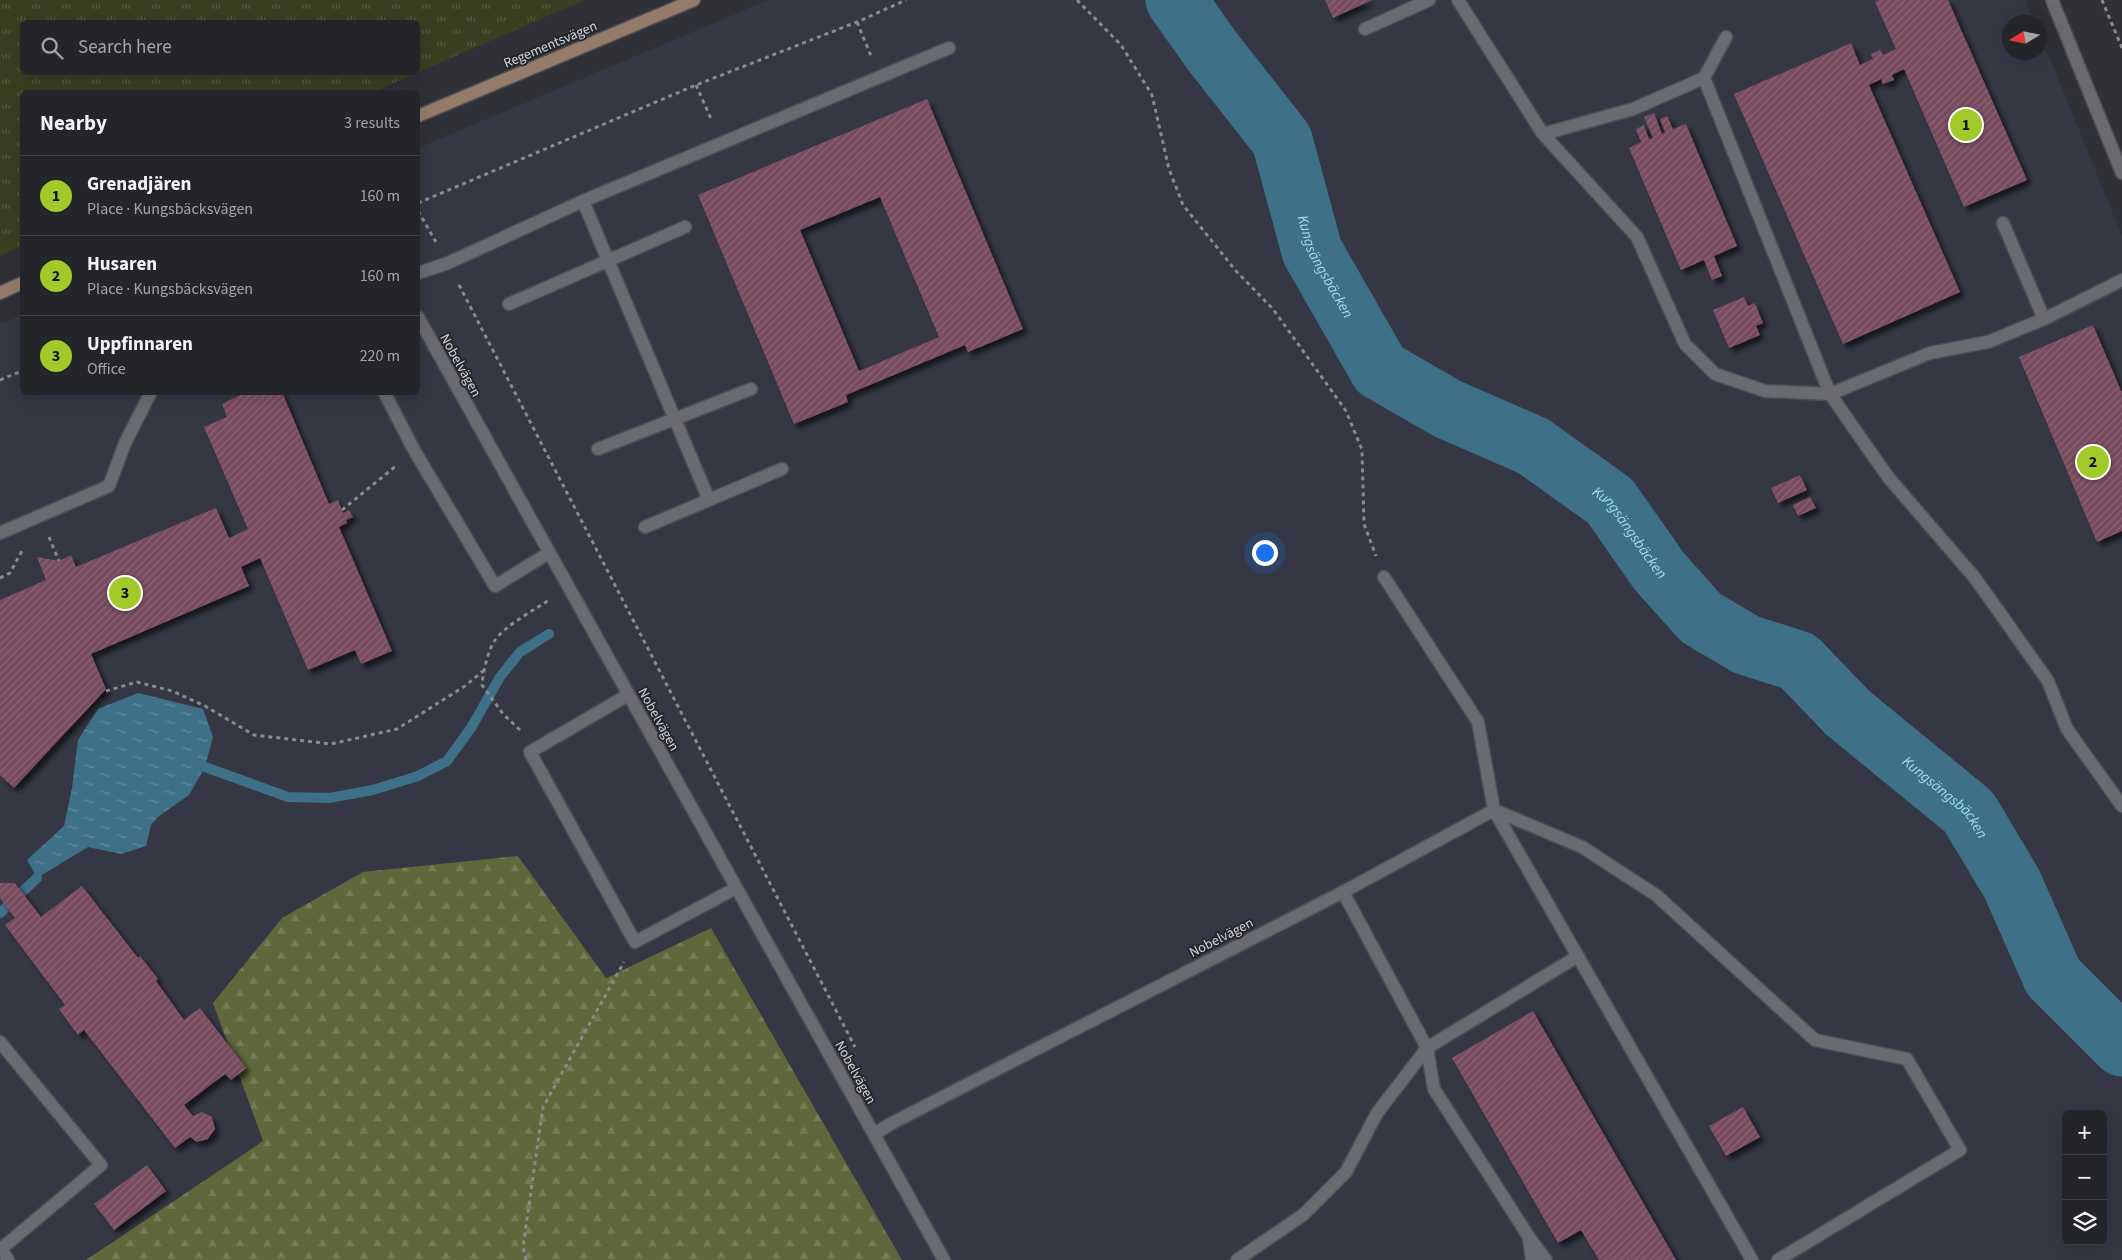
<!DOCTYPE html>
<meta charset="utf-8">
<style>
body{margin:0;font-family:"Source Sans 3",sans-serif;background:#2c2d31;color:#f1f3f6}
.controls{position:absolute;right:15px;bottom:15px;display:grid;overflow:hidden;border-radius:8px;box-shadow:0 5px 20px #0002}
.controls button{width:45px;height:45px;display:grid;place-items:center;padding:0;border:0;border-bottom:1px solid #414246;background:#242529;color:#f1f3f6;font:25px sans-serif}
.compass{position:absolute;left:2002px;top:15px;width:45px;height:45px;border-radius:50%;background:#242529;box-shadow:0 5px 20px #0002;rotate:260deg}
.you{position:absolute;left:1264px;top:552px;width:18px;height:18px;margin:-12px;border:4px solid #fff;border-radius:50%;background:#1a73e8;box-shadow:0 0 0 8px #1a73e833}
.badge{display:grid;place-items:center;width:32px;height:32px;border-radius:50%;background:#a1c92a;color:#111;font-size:16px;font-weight:700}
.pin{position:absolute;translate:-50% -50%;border:2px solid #fff;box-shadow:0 1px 5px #0006}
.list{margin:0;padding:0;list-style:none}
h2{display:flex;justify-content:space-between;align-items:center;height:65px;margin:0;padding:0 20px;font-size:21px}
h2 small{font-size:16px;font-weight:400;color:#a3a5a8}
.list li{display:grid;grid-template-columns:32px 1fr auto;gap:15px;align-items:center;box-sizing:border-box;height:80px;padding:0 20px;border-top:1px solid #414246}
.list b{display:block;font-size:19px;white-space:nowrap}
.list p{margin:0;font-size:16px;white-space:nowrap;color:#a3a5a8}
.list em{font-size:16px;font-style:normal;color:#a3a5a8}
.icon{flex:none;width:28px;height:28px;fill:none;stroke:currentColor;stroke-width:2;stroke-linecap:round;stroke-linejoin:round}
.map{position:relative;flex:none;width:2122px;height:1260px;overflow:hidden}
.search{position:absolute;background:#242529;box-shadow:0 5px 20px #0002;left:20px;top:20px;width:400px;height:55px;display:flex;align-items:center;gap:12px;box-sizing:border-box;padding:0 18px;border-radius:8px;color:#a3a5a8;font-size:19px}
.panel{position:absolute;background:#242529;box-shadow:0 5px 20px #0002;left:20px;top:90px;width:400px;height:305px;border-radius:8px}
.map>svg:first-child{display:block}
.built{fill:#353844;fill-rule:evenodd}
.forest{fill:url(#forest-firs)}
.park{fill:url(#park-tufts);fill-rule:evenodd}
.water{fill:url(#water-ripples)}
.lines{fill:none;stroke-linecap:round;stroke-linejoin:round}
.stream{stroke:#3e7188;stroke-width:10}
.river{stroke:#3e7188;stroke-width:61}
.building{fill:url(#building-hatch);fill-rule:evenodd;filter:url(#shadow)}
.lane-casing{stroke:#4d4e52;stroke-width:15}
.street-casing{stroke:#4d4e52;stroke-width:15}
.secondary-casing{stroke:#4d4e52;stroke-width:15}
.path{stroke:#8a8b8f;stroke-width:3;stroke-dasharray:4 4;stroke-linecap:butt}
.lane{stroke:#696b71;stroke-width:12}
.street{stroke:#696b71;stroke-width:12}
.secondary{stroke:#957c6a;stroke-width:12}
.labels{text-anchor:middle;stroke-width:4;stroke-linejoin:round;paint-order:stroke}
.street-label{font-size:14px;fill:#d4d6d9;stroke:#26272d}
.water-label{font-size:15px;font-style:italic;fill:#9dddfb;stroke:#26272d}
</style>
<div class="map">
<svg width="2122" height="1260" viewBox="0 0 2122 1260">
<defs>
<pattern id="forest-firs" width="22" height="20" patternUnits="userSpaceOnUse" patternTransform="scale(1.25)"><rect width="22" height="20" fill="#60673b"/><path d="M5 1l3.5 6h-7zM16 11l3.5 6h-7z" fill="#767c57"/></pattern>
<pattern id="park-tufts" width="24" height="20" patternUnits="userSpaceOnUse" patternTransform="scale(1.25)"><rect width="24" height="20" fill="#3a3f22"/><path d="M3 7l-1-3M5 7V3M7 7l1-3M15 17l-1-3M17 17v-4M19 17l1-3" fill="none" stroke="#565a42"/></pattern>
<pattern id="water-ripples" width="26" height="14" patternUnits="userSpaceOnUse" patternTransform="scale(1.25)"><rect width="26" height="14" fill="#3e7188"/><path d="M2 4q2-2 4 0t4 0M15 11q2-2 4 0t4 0" fill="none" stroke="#628b9e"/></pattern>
<pattern id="building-hatch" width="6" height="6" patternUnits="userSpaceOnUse" patternTransform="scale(1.25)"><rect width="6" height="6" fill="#784b5e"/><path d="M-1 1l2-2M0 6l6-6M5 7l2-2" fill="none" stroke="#8a6474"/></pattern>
<filter id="shadow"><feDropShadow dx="4.5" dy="4.5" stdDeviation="2.5" flood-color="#0009"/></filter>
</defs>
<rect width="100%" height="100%" fill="#303137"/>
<path class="built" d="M769 0H2025L2035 22H2010V52H2040V34L2122 236V1260H902L711 928 606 978 518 856 213 1003 263 1141 86 1260H0V324L22 315V392H418V148ZM2066 1114H2103V1241H2066Z"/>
<path class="forest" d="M518 856 606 978 711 928 902 1260H86L263 1141 213 1003 282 918 363 872Z"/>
<path class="park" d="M0 0H584L373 92H22V246L0 256ZM22 22H418V72H22Z"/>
<path class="water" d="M138 693 203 709 213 737 205 767 189 795 159 816 151 825 146 846 121 854 88 847 37 878 27 860 64 826 72 788 78 740 98 709Z"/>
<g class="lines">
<path class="stream" d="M205 767 288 797 329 798 373 790 418 776 447 761 471 728 500 677 520 652 549 634
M0 913 37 878"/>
<path class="river" id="s1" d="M1176 0 1212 51 1282 140 1312 251 1380 370 1448 409 1533 446 1610 501 1659 571 1701 618 1747 645 1798 661 1848 713 1969 812 2012 884 2053 977 2122 1046"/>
</g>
<path class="building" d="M1325 0H1372L1333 18Z
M1879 0H1948L2027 180 1964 207 1904 69 1892 75 1894 80 1883 84 1881 79 1869 85 1960 292 1843 344 1734 94 1851 43 1860 65 1873 59 1871 54 1880 50 1883 55 1896 49 1875 2Z
M927 99 1023 329 968 352 965 345 846 395 848 402 794 424 698 195ZM880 197 939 337 859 371 800 230Z
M1654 113 1662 134 1665 132 1660 119 1667 116 1673 129 1686 124 1737 246 1714 256 1722 276 1712 280 1704 260 1681 270 1629 148 1641 142 1636 129 1644 125 1649 139 1653 138 1644 117Z
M1744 297 1748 306 1755 303 1763 323 1756 326 1760 335 1729 348 1713 310Z
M2093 325 2122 393V531L2097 542 2019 357Z
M246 392H282L329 504 338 500 343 513 349 510 353 517 346 520 347 523 339 527 392 651 361 664 355 650 308 670 260 558 241 567 249 586 91 654 106 689 14 788 0 775V600L46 580 37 557 59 561 71 555 76 567 216 508 229 538 248 529 204 427 227 417 222 404Z
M1800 475 1807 490 1778 503 1771 488Z
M1810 497 1816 508 1798 516 1793 505Z
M0 883H15L41 917 82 886 138 958 140 956 158 979 156 981 184 1020 200 1008 246 1068 231 1080 225 1074 184 1105 193 1116 202 1112 212 1117 215 1129 208 1139 197 1142 190 1137 175 1148 84 1030 78 1035 59 1009 65 1005 5 925 15 918 0 898Z
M1533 1011 1676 1260H1599L1581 1230 1558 1243 1452 1058Z
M1743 1107 1760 1137 1726 1156 1709 1126Z
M147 1165 166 1191 114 1230 94 1204Z"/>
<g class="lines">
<defs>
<path id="lane" d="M1458 0 1543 134 1637 237 1685 344 1715 374 1765 391 1830 394 1930 353 1988 342 2044 319 2122 280
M1365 29 1429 0
M1704 78 1830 394 1888 477 1975 578 2048 681 2067 729 2122 806
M1543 134 1633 109 1704 78 1726 37
M583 201 709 500
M2003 223 2044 319
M418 273 448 263 583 201 949 48
M509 304 685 227
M384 392 414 450 495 586 549 553
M598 449 751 389
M645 527 782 469
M0 533 109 486 125 443 151 392
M1384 577 1478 722 1494 810 1582 847 1656 895 1815 1040 1907 1059 1960 1150 1778 1260
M628 695 530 752 635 942 736 888
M1578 956 1427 1048 1343 892 1494 810 1752 1260
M0 1042 101 1165 1 1249
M1427 1048 1434 1089 1529 1237 1546 1260
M1529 1240 1532 1260
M1237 1260 1303 1215 1346 1172 1377 1113 1427 1048"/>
<path id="street" d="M2052 0 2122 173
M418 317 944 1260
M874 1134 894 1122 1343 892
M0 1247 8 1260"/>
<path id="secondary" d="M418 116 694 0
M0 293 22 283"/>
</defs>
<use href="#lane" class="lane-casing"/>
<use href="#street" class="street-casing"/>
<use href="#secondary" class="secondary-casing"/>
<path class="path" d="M1077 0 1121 45 1152 95 1169 169 1183 205 1236 271 1273 309 1346 411 1362 450 1364 524 1376 556
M2102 0 2122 48
M857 22 871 56
M696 85 712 121
M418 203 696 85 857 22 906 0
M418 211 436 242
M459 285 855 1047
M0 380 22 371
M342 510 397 465
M49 537 59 561
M0 578 10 573 23 549
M106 691 137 682 172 691 205 706 254 735 331 744 397 729 465 686 483 671
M520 730 503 714 482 685C483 672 488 650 495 640 506 625 534 610 549 600
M526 1260 523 1247 543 1107 624 962"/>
<use href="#lane" class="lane"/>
<use href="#street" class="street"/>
<use href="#secondary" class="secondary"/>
</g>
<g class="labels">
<g class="street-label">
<text transform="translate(550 44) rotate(-23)" y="5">Regementsvägen</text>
<text transform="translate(461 365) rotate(61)" y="5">Nobelvägen</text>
<text transform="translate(659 719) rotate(61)" y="5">Nobelvägen</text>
<text transform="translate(1221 937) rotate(-27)" y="5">Nobelvägen</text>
<text transform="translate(856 1072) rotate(61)" y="5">Nobelvägen</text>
</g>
<g class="water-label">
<text dy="5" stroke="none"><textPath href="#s1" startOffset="310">Kungsängsbäcken</textPath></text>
<text dy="5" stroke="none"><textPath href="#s1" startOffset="730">Kungsängsbäcken</textPath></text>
<text dy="5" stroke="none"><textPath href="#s1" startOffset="1150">Kungsängsbäcken</textPath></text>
</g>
</g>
</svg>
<div class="controls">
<button>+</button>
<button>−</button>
<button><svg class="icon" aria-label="layers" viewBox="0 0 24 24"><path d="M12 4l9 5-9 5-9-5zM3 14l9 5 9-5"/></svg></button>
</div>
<svg class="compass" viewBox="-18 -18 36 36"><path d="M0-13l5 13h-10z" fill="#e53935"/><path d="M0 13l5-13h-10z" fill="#a3a5a8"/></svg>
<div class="you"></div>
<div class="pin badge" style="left:1966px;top:125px">1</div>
<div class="pin badge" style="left:2093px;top:462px">2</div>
<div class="pin badge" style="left:125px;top:593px">3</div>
<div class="search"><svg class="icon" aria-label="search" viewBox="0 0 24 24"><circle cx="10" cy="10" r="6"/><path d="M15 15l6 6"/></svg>Search here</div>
<section class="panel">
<h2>Nearby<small>3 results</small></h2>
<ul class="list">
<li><span class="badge">1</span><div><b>Grenadjären</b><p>Place · Kungsbäcksvägen</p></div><em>160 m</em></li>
<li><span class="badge">2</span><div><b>Husaren</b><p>Place · Kungsbäcksvägen</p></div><em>160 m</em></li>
<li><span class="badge">3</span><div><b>Uppfinnaren</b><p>Office</p></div><em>220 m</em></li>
</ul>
</section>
</div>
